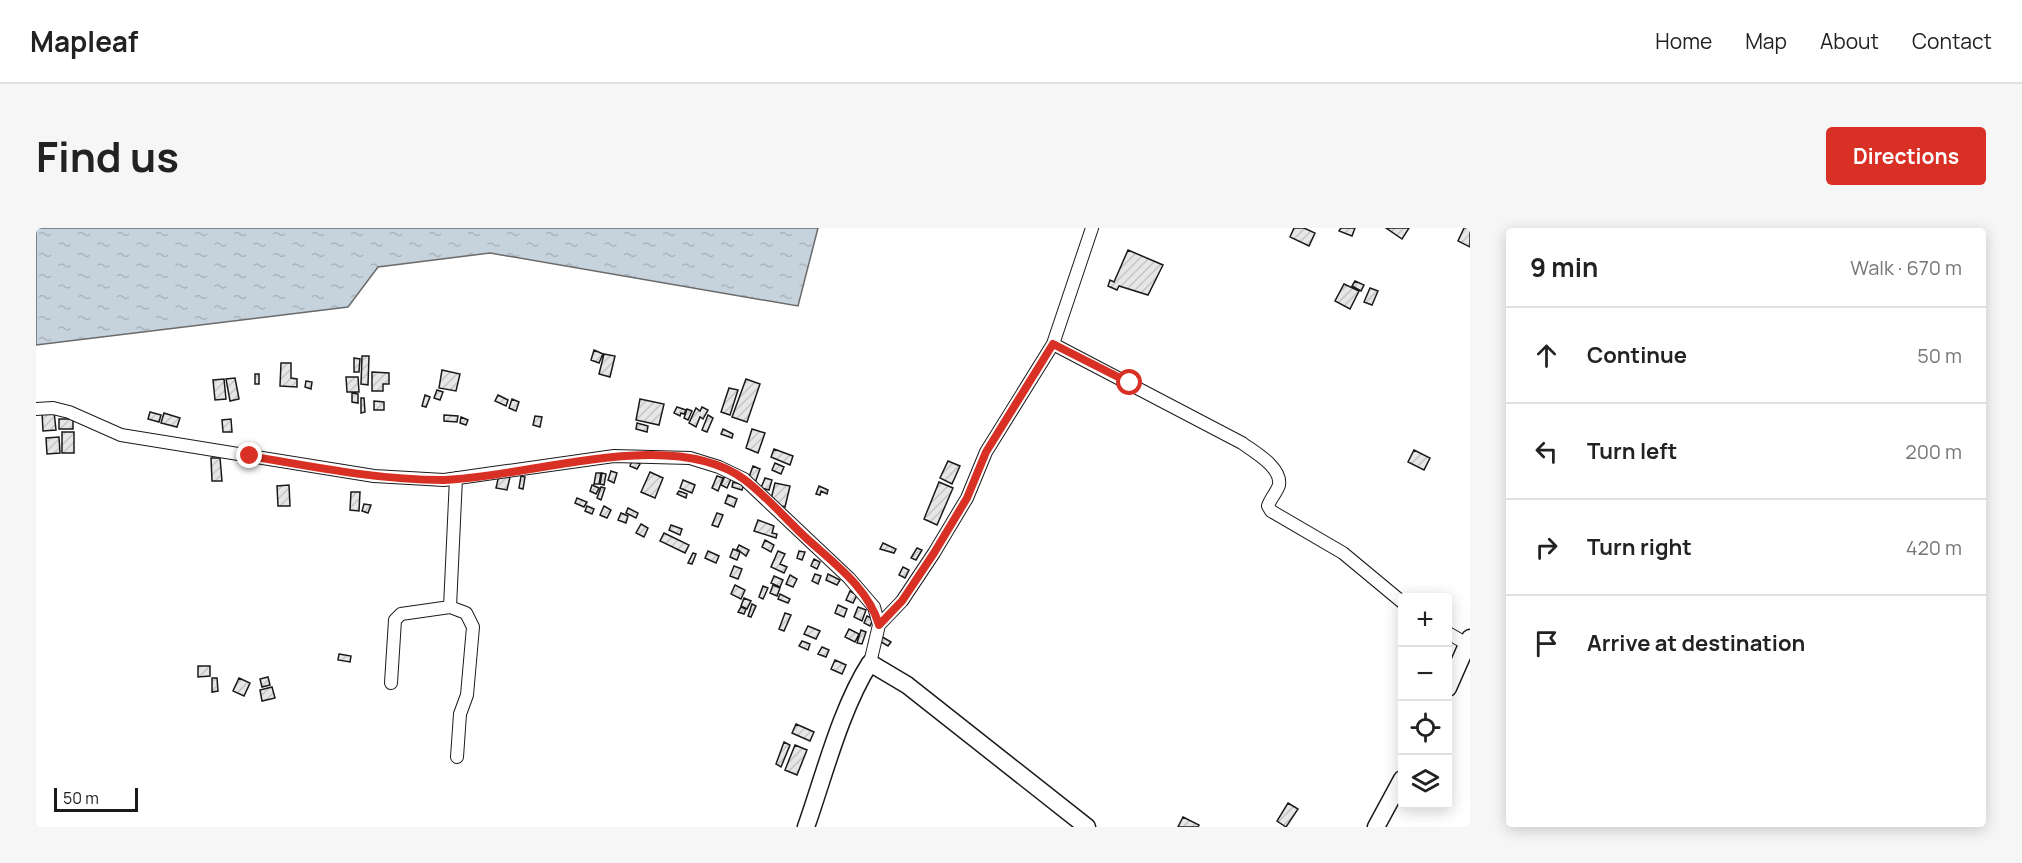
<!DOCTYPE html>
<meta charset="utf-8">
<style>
body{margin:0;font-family:Manrope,sans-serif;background:#f6f6f6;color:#222}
.controls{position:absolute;right:18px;bottom:18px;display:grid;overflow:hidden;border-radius:6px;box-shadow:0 3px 15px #0003}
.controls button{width:54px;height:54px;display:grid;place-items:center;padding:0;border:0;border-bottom:2px solid #e0e0e0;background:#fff;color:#222;font:30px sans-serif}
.scale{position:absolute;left:18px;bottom:15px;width:84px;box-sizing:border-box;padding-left:6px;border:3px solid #1a1a1a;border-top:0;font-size:16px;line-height:21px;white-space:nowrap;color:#1a1a1a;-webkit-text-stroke:4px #fff;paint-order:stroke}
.stop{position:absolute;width:18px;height:18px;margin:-14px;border:4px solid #d93025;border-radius:50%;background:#fff}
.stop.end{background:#d93025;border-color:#fff;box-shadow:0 2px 6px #0008}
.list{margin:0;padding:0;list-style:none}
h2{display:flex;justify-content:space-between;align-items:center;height:78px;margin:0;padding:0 24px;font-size:26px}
h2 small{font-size:20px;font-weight:400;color:#767676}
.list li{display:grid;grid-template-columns:39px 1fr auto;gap:18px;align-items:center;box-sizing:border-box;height:96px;padding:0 24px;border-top:2px solid #e0e0e0}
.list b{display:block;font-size:22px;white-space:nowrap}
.list em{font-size:20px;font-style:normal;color:#767676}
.icon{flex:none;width:33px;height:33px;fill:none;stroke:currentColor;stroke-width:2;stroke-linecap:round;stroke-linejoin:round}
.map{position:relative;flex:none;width:1434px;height:599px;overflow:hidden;border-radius:6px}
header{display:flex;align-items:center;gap:36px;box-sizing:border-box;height:84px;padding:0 30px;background:#fff;border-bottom:2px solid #e0e0e0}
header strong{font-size:28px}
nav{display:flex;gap:33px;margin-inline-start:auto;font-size:21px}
.intro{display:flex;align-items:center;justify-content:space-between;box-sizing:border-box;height:144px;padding:0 36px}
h1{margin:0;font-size:42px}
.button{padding:15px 27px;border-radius:6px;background:#d93025;color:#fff;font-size:21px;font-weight:700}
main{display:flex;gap:36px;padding:0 36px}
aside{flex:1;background:#fff;border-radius:6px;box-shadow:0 3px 15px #0003}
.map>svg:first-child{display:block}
.water{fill:url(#water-ripples);stroke:#6a6a6a;stroke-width:1.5}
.building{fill:url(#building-hatch);stroke:#1a1a1a;stroke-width:1.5}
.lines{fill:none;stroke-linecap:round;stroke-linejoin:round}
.minor-casing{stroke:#1a1a1a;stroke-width:14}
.major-casing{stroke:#1a1a1a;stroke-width:19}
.minor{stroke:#fff;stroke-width:12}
.major{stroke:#fff;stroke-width:16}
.route{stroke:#d93025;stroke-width:8}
</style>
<header>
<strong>Mapleaf</strong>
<nav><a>Home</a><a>Map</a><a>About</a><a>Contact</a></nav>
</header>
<div class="intro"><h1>Find us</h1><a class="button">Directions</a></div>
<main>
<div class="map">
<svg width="1434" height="599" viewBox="0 0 1434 599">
<defs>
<pattern id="water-ripples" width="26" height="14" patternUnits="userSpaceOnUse" patternTransform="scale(1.5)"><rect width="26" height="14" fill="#c6d2dc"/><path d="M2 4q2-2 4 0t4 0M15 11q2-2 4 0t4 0" fill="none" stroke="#aab4bc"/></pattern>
<pattern id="building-hatch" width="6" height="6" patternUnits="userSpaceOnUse" patternTransform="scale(1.5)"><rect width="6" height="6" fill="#e6e6e6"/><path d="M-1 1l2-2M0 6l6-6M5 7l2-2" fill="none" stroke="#c5c5c5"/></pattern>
</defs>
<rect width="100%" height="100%" fill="#fff"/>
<path class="water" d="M0 0H782L762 78 454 25 342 39 312 79 0 117Z"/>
<path class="building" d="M1258 0H1268L1279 5 1273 18 1254 9Z
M1305 0H1319L1316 8 1303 3Z
M1350 0H1373L1366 11Z
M1428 0H1434V19L1422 13Z
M1092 22 1127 37 1112 67 1083 58 1081 62 1072 58 1074 52 1078 54Z
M1319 53 1328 57 1325 63 1316 58Z
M1308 56 1323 63 1314 81 1299 73Z
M1334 60 1342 63 1336 77 1328 74Z
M558 122 567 126 563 135 555 132Z
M568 126 579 128 574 149 563 146Z
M326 128H333L332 157 325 156Z
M318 130 324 131 323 144H318Z
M245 135H255V150L261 151V159L244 158Z
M406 142 424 146 420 163 403 160Z
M336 144 353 145V156H347V163H336Z
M219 146H223V156H219Z
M310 149H322L323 164H311Z
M199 150 203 171 194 173 190 151Z
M188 151 190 171 179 172 177 152Z
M710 151 724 156 711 194 696 189Z
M270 153 276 154 275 161 269 159Z
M693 160 702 162 694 187 685 184Z
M401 162 407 164 404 172 398 170Z
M316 165 322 166V175L316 174Z
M389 167 394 169 390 179 386 178Z
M462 167 472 172 470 178 459 173Z
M325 170H328L329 184 325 185Z
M476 171 483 174 480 183 473 180Z
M604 171 628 176 623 197 600 192Z
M338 173 348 174V182H338Z
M641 179 650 182 648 186 645 185 644 188 638 185Z
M666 179 672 182 667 191 664 189 660 199 653 195 660 180 664 183Z
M651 181 656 183 652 192 648 190Z
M18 183 20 202 7 203 6 184Z
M114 184 125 187 123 194 112 191Z
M128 185 144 190 141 199 125 195Z
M408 187 422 188 421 194 408 193Z
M672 187 677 190 671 204 666 202Z
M499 188 506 189 504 199 497 197Z
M425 189 432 192 430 197 424 195Z
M23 191H37V201H23Z
M195 191 196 204H187L186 192Z
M601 195 612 198 611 204 600 201Z
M687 201 697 206 696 210 685 206Z
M716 201 729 205 722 225 710 220Z
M26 204H38V225H26Z
M23 209 24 225 11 226 10 210Z
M738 221 757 228 754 237 735 229Z
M1378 222 1394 230 1388 242 1372 234Z
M175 230H184L186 253H176Z
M596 232 604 236 601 241 594 238Z
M912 233 924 238 916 256 904 250Z
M739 235 748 239 745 246 736 242Z
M717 238 724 241 719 255 712 252Z
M575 243 581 245 578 255 572 252Z
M614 244 627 250 619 270 605 264Z
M560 245H565L563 256H558Z
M566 245 570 246 568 257 564 256Z
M463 247 474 249 471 262 460 260Z
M485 248 489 249 487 261 483 260Z
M681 248 687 250 682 263 676 260Z
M689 248 695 251 691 260 685 257Z
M729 250 736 252 733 262 725 260Z
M647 252 659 257 656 265 644 260Z
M705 252 709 253 706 262 696 259 697 254 704 256Z
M903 254 917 260 901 297 888 291Z
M739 255 754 258 749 279 734 275Z
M253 257 254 278H242L241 258Z
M556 257 563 260 560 266 554 263Z
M783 258 792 262 791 266 785 263 784 267 780 266Z
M565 259 569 260 565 272 561 270Z
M643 263 651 266 650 270 641 266Z
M315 264H324L323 283 314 282Z
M692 267 701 271 698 279 689 275Z
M541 270 551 274 548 279 539 275Z
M328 276 335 277 332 285 326 283Z
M551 278 558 281 556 286 549 283Z
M568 278 575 282 571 290 564 287Z
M592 280 602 285 600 290 590 285Z
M585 285 592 288 590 295 582 292Z
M681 285 687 287 682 299 676 297Z
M722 292 738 298 736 305 741 306 740 310 718 303Z
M605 296 612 300 608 309 600 305Z
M635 297 646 301 644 307 633 302Z
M628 305 653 317 649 325 624 313Z
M729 312 738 317 735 324 726 319Z
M847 315 860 321 858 325 844 321Z
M703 317 713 322 710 328 701 321Z
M881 320 886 322 880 332 875 330Z
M697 321 704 324 701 332 694 329Z
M672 323 683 328 680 335 669 330Z
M742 323 749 326 744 336 751 339 748 345 735 339Z
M763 323 769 324 766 332 761 330Z
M657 325 660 326 656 336 652 335Z
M778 331 784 334 781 341 775 338Z
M698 338 706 341 702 351 694 348Z
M867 339 873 342 869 350 863 347Z
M779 346 785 348 782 356 776 353Z
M792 346 804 352 801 357 790 352Z
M754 347 761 351 757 359 750 356Z
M738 348 747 352 744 359 735 355Z
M699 357 709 362 705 371 695 366Z
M737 357 744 360 741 368 734 365Z
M727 358 732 360 727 371 723 369Z
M814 363 821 367 817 375 810 372Z
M744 366 754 371 752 375 742 371Z
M708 370 715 373 711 381 705 378Z
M716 376 720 378 715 389 712 388Z
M802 377 811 381 808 389 799 385Z
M705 379 710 381 708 386 702 384Z
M822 379 830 382 826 393 818 389Z
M749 385 755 387 748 403 743 401Z
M831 388 837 391 834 398 828 395Z
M772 398 784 403 780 411 768 406Z
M813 401 823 406 819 414 809 409Z
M825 402 830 404 826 416 821 415Z
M843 407 855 414 852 418 840 411Z
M766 413 774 416 772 422 763 418Z
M786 419 793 422 790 429 782 426Z
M303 426 315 428 314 434 302 432Z
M799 432 810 437 806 446 795 441Z
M162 438H174V448L162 449Z
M232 449 234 457 226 459 224 451Z
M176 450H181L182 463 176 464Z
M203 450 214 455 208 468 197 463Z
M236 459 239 470 226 473 224 462Z
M760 496 778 504 774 513 756 505Z
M748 514 754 517 745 539 740 536Z
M759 517 771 522 761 547 749 542Z
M1252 575 1262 581 1250 599 1241 593Z
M1147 589 1163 597 1162 599H1142Z"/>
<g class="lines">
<defs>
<path id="minor" d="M1017 116 1056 0
M0 181 17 180 33 184 85 207 338 248 408 252 578 228 654 230 683 239 708 251 813 350 838 379 843 397 834 435
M414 379 430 385 437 399 431 467 424 486 421 529
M843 397 866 373 898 325 931 270 950 224 1017 116 1206 215C1218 224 1246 239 1243 257 1241 264 1234 271 1232 278L1235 283 1307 325 1366 374
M1412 405 1431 416
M355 455 359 392 365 386 414 379 420 250"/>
<path id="major" d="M1412 460 1434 410
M770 599C788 548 805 480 834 435L871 457 1051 599
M1340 599 1366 551"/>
</defs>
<use href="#minor" class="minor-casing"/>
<use href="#major" class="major-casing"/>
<use href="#minor" class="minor"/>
<use href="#major" class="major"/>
</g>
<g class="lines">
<path class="route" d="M214 228C278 239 342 252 407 252 492 250 636 197 709 252 730 268 749 290 768 308 796 334 832 359 843 397L866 373 898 325 931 270 950 224 1017 116 1094 155"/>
</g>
</svg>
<div class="controls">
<button>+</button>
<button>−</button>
<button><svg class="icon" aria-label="locate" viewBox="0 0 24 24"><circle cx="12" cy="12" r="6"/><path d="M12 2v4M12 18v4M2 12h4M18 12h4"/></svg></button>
<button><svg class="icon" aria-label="layers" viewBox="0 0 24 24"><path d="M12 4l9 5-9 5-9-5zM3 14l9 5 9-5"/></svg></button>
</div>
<div class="scale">50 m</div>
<div class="stop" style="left:1094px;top:155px"></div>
<div class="stop end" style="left:214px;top:228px"></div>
</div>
<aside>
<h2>9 min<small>Walk · 670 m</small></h2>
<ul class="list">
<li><svg class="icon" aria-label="ahead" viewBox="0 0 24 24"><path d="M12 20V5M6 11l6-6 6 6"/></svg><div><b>Continue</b></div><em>50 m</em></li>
<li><svg class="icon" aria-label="left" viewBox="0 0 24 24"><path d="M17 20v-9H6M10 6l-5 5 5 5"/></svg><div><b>Turn left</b></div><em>200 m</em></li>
<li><svg class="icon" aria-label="right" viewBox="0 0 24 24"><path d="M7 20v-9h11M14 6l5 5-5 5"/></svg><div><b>Turn right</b></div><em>420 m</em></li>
<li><svg class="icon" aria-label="arrive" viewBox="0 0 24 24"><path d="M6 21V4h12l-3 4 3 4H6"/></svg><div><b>Arrive at destination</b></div></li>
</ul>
</aside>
</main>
